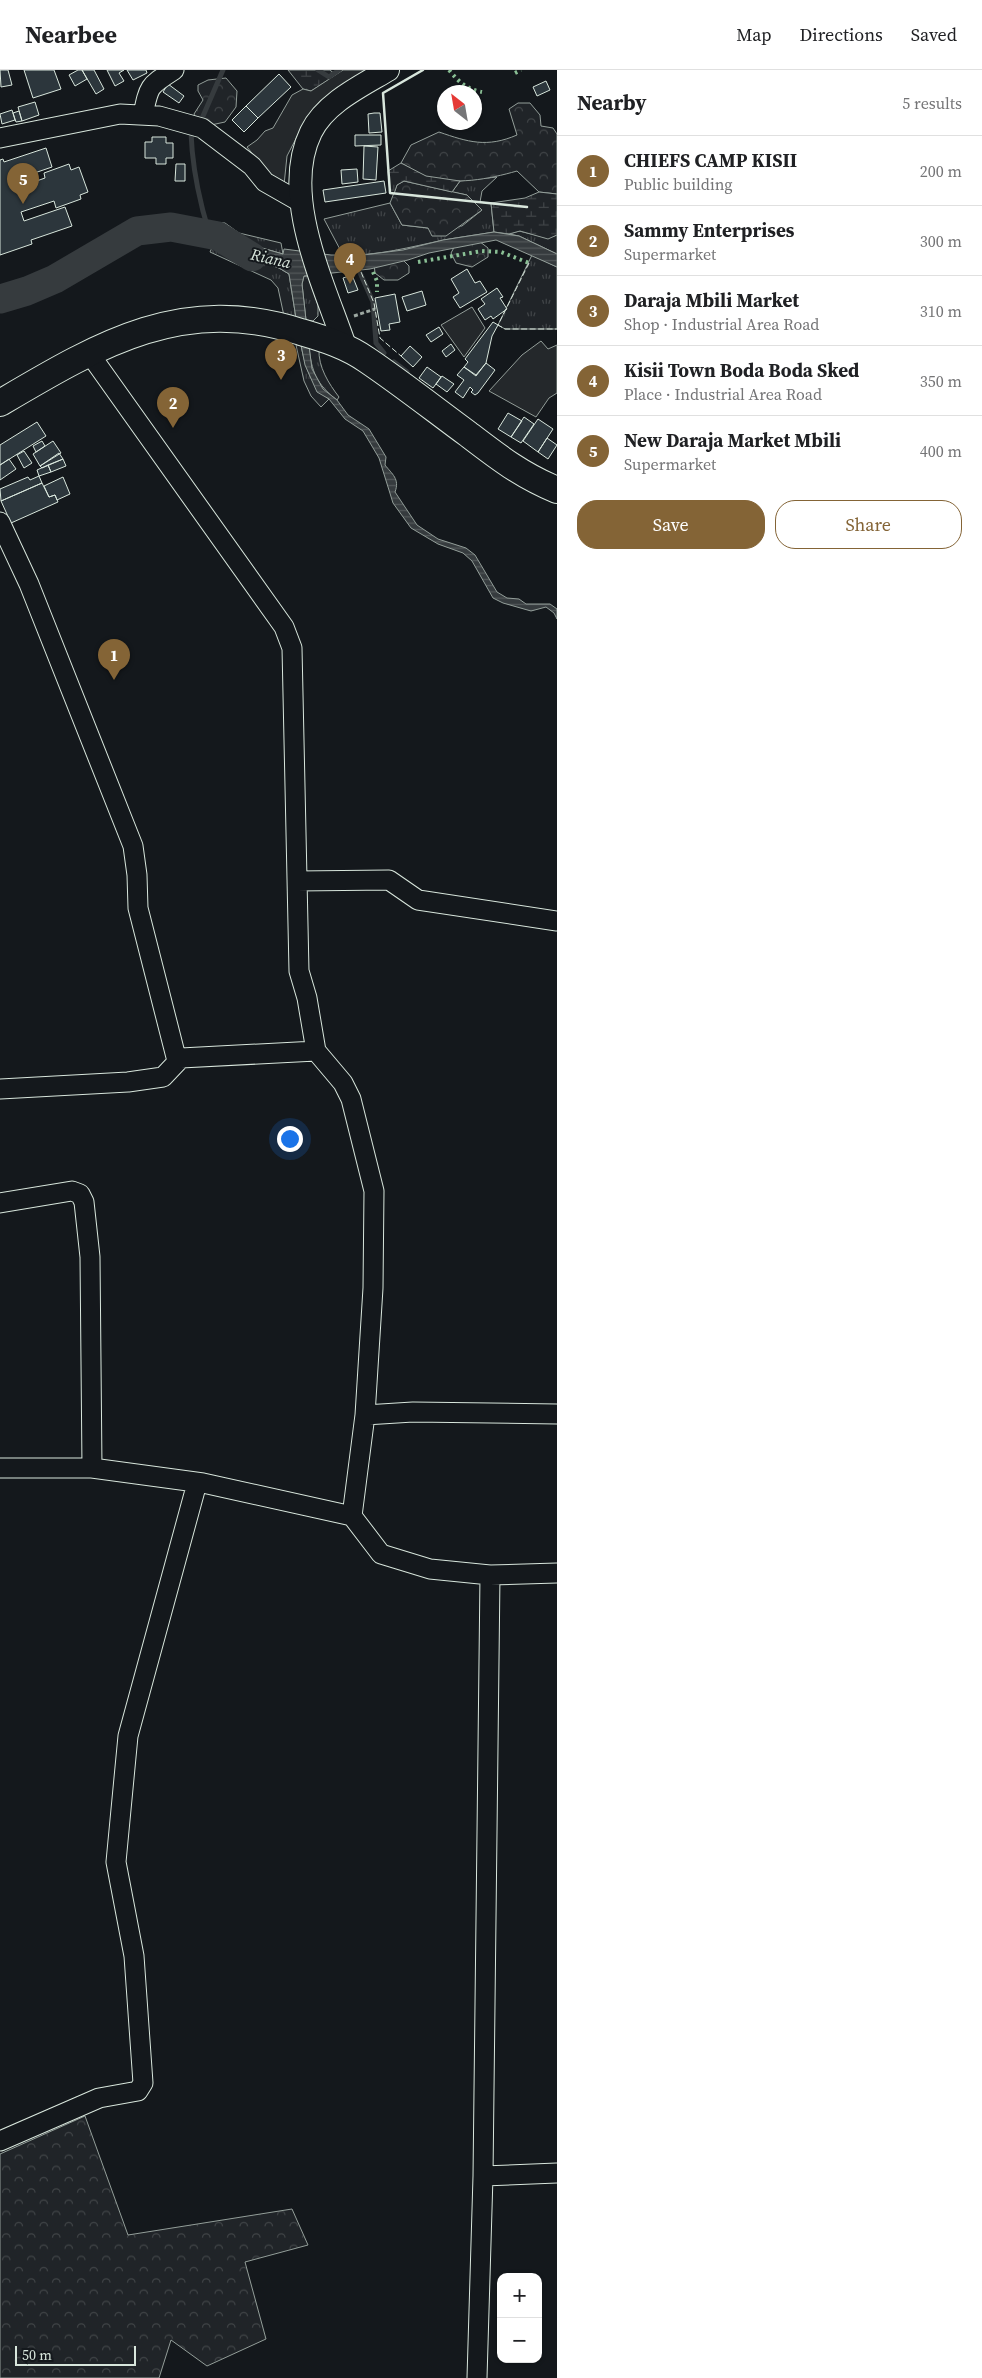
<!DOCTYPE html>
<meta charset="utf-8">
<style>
body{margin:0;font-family:"Source Serif 4",serif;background:#f6f6f6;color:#202124}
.controls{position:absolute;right:15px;bottom:15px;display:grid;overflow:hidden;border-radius:10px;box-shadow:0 1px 4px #0004}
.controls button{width:45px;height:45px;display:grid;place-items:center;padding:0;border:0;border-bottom:1px solid #e0e0e0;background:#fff;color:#202124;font:25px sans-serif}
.compass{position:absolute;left:437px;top:15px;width:45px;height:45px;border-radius:50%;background:#fff;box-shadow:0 1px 4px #0004;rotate:329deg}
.scale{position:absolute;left:15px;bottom:12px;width:121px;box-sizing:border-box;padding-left:5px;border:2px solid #d8e6dc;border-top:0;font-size:14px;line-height:18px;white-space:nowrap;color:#d8e6dc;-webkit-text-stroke:4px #14181c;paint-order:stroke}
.you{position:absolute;left:289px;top:1068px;width:18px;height:18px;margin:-12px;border:4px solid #fff;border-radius:50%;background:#1a73e8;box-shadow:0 0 0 8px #1a73e833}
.badge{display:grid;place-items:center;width:32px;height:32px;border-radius:50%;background:#846436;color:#fff;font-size:16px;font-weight:700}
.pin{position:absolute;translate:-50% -41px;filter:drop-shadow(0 1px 2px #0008)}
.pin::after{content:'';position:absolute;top:26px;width:18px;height:15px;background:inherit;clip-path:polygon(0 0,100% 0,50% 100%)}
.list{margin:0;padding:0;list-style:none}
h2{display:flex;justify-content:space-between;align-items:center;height:65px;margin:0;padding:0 20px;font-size:21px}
h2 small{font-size:16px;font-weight:400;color:#757577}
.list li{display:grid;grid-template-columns:32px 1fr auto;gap:15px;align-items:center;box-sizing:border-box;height:70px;padding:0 20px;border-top:1px solid #e0e0e0}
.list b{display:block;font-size:19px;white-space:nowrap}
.list p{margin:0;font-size:16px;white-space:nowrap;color:#757577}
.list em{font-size:16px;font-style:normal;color:#757577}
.actions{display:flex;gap:10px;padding:15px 20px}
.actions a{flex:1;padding:11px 0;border:1px solid #846436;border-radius:20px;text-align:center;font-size:18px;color:#846436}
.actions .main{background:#846436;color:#fff}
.map{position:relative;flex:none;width:557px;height:2308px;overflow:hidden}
header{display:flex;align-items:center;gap:30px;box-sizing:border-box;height:70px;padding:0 25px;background:#fff;border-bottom:1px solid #e0e0e0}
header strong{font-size:24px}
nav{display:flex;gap:28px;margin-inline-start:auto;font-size:18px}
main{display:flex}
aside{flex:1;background:#fff}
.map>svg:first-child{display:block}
.grass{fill:url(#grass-tufts);stroke:#939e99}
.forest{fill:url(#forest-crowns);stroke:#939e99}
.wetland{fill:url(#wetland-marsh);stroke:#939e99}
.parking{fill:#24282b;stroke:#939e99}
.water{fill:url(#water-rules);stroke:#939e99}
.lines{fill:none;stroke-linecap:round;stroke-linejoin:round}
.stream{stroke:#363b3e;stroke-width:5}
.river{stroke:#363b3e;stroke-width:29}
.building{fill:#2c363c;stroke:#d8e6dc}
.minor-casing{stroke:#d8e6dc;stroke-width:21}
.major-casing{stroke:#d8e6dc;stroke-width:24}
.highway-casing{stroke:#d8e6dc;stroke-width:28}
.path{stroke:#9da8a2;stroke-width:3;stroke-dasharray:4 2.5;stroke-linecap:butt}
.minor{stroke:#14181c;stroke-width:19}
.major{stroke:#14181c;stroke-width:22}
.highway{stroke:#14181c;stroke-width:26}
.hedge{stroke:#8ac095;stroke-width:4;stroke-dasharray:2.5 4;stroke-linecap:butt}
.fence{stroke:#d8e6dc;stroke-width:1;stroke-dasharray:6 2.5;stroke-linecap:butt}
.wall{stroke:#d8e6dc;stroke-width:2.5}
.labels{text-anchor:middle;stroke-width:4;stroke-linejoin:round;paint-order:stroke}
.water-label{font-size:16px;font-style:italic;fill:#d8e6dc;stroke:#14181c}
</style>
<header>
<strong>Nearbee</strong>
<nav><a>Map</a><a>Directions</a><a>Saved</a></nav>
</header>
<main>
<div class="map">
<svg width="557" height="2308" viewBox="0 0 557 2308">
<defs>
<pattern id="grass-tufts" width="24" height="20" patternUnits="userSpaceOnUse" patternTransform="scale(1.25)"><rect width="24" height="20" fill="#202428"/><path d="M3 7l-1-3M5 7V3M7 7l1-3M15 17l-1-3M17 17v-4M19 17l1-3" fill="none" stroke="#404447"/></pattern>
<pattern id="forest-crowns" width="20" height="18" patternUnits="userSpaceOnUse" patternTransform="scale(1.25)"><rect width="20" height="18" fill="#202428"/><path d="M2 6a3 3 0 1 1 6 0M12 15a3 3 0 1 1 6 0" fill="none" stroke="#404447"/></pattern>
<pattern id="wetland-marsh" width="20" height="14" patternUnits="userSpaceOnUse" patternTransform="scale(1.25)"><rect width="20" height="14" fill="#202428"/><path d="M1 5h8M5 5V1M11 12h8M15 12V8" fill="none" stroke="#404447"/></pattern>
<pattern id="water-rules" width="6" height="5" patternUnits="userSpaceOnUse" patternTransform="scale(1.25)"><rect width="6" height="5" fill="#363b3e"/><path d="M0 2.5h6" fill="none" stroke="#525759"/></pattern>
</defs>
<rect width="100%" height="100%" fill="#14181c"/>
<path class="grass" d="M497 107 482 121 480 132 491 133 494 162C477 165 460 167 444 170 410 177 378 186 343 185L324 149 390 133 402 155 428 158 462 156 482 140 467 125 452 122 460 111Z
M212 152 225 153 239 163 281 173 283 184 241 172 211 159Z
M519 161 548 168 557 165V184L519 166 509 164Z
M214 173 279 198 289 204 296 248 284 246 278 218 271 210 210 182Z
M532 185 557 197V259H505L498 255Z
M304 206H308L318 235V246L313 251 306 250 302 214Z
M296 275H301C305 296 311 317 329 329L321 337 311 326 304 311Z
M309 276 319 279C318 297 329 314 339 327L337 330C317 315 311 301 309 276Z"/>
<path class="forest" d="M226 8 237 21 236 37 225 52 211 55 196 49 194 44 203 30 198 21V15L208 10Z
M518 33H530L540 45 541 56 553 58 557 64V124L539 122 517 101C489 109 454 116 425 106 417 103 409 97 401 93L411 75 439 62C468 72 487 78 517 65L509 39Z
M404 111 467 125 482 140 446 166H432L428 158 402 155 390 133 397 115Z
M475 168 488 178V187L472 197 456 193 451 183 457 172Z
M401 188 409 196V203L398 210H384L375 203 374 194Z
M85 2046 128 2165 292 2139 308 2175 245 2192 266 2269 207 2296 171 2270 159 2308H0V2084Z"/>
<path class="wetland" d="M288 0H330L336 5 311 21 303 19Z
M401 93 426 106 460 111 452 122 404 111 397 115 394 124 390 123 388 101Z
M539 122 557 124V165L548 169 520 161 509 164 494 162 491 133 525 128Z"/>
<path class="parking" d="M343 0H370L303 55 287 86 284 115 267 102 247 77 257 70 265 61 273 58 292 25 303 19 311 21Z
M472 237 485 258 464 287 441 255Z
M541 271 548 279 557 275V323L549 328 536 347 489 321 522 285Z"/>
<path class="water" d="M494 162 519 166 557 184V197L496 170 429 183 408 190 370 199 304 206 302 214 306 250 296 248 289 204 279 198 214 173 219 163 241 172 283 184 284 179 331 185H363L403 180 443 170Z
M301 275 309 276 312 299 323 319 337 330 348 345 369 359 386 387 385 395C392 404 400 409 395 422L417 455 438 469 466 478 475 485 497 522 507 528 519 529 526 534H550L557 539V549L554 543 546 537 531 541 503 533 493 528 472 491 463 483 438 474 411 458 393 433 379 388 363 361 345 349 329 329 317 322 305 295Z"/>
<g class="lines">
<path class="stream" d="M318 0 329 7 339 0
M203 46 223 0
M191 63C192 88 196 113 202 137 204 147 208 153 207 164
M357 196 373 232 376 273 384 283
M394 292 407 302"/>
<path class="river" d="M0 229 27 221 55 209 137 161 171 157 218 166 252 187"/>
</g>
<path class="building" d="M0 0H8L12 15 1 17Z
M24 0H54L61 19 33 28Z
M78 0H82L87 9 75 16 69 5Z
M82 0H94L104 19 96 24Z
M107 0H124L119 3 124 11 115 16Z
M127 0H146L147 3 133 10Z
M279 4 291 17 258 48 246 36Z
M546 11 550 20 537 26 533 17Z
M168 14 184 26 179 33 163 22Z
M35 32 39 45 22 51 18 37Z
M246 36 258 48 244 62 232 50Z
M12 40 15 50 2 54 0 44Z
M19 41 22 51 16 52 13 43Z
M374 43H380L382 62 369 63 368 44Z
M355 65H381V75L355 76Z
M152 67H166V73H173V88H166V94H156V88H145V72H152Z
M364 76 378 77 376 110 363 109Z
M46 78 52 97 11 111 14 119 45 108 44 103 69 94 71 100 79 97 88 122 80 125 81 129 56 138 54 131 21 142 24 151 65 137 72 156 31 170 32 174 0 185V90L3 89 4 92Z
M176 94H185V111H175Z
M357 99 358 112 342 114 341 100Z
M384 111 386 123 325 132 323 120Z
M467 199 475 213 480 211 487 222 460 238 453 227 459 223 451 209Z
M352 205 358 220 348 223 343 208Z
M497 218 503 227 500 228 507 239 493 249 491 246 485 250 478 239 485 234 481 229Z
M422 221 426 235 407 241 402 227Z
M395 224 400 252 389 254 390 260 381 261 375 228Z
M493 252 498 255 492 266 486 293 476 305 464 297 468 292 465 289Z
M439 257 443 264 431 272 426 265Z
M451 274 455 280 446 287 442 281Z
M410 276 422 287 413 297 401 286Z
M486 293 495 300 478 323 475 325 471 322 473 320 470 317 463 328 455 322 464 310 457 305 464 297 476 306Z
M427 297 441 307 433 318 419 308Z
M442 306 454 314 447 322 436 314Z
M508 343 522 351 511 367 498 359Z
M524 347 534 354 521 373 511 367Z
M538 349 553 359 538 382 523 371Z
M37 352 46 366 0 395V375Z
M547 368 557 375 548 389 538 382Z
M42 371 45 376 36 382 33 376Z
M53 371 61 383 40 396 33 384Z
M24 381 32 393 24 398 17 385Z
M59 383 63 389 42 398 40 396Z
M9 389 16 399 0 410V395Z
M63 389 66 396 51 402 48 395Z
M48 395 51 402 39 406 37 400Z
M39 406 42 413 1 431 0 419 28 407 30 410Z
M63 407 70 424 57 430 55 425 49 427 44 416Z
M42 413 49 427 55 425 58 432 11 453 1 431Z"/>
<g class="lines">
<defs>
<path id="minor" d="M143 45C149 15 149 16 174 0
M0 68 120 44 159 46 202 58 252 96 265 112 300 132
M89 283 284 557 292 578 299 901 307 928 316 981 343 1013 351 1029 374 1121 373 1218 365 1345 352 1446
M0 452 29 514 133 776 137 805 138 838 177 991
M297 811 389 810 418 830 557 851
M0 1019 128 1012 163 1007 181 988 316 981
M0 1133 72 1121 80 1124 84 1132 90 1187 92 1398
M365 1345 413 1342 557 1344
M0 1398H92L203 1413 352 1446 381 1484 430 1499 490 1505 557 1503
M0 2071 99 2028 138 2021 143 2013 134 1886 116 1792 128 1666 197 1413
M483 2106 557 2103
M477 2308 483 2106 490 1505"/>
<path id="major" d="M345 276C324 214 280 125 311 62 325 33 361 16 388 0"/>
<path id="highway" d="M0 333C100 274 183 224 301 262 325 269 347 276 367 290 401 313 434 339 468 364 498 387 521 405 557 420"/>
</defs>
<use href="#minor" class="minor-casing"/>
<use href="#major" class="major-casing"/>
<use href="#highway" class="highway-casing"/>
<path class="path" d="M354 246 375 239"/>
<use href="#minor" class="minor"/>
<use href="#major" class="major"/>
<use href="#highway" class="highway"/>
<path class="hedge" d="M449 0C459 12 466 19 482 22
M515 3 521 0
M418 192 482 181 501 182 529 193
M373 202 377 211V222"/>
<path class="fence" d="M529 193 498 255 505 259H557
M361 202 374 233 380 268 401 286"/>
<path class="wall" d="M423 0 383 23 390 123 527 137"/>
</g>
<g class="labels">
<g class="water-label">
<text transform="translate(271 188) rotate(13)" y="6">Riana</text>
</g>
</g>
</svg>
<div class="controls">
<button>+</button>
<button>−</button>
</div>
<svg class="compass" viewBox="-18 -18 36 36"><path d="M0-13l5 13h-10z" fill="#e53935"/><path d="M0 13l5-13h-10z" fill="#757577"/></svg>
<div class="scale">50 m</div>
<div class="you"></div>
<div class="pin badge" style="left:114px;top:610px">1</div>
<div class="pin badge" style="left:173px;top:358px">2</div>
<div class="pin badge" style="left:281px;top:310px">3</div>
<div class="pin badge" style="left:350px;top:214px">4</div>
<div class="pin badge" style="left:23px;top:134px">5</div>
</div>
<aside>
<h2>Nearby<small>5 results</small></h2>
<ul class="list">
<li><span class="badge">1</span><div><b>CHIEFS CAMP KISII</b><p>Public building</p></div><em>200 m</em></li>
<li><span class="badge">2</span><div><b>Sammy Enterprises</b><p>Supermarket</p></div><em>300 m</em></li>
<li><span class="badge">3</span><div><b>Daraja Mbili Market</b><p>Shop · Industrial Area Road</p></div><em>310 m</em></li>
<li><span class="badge">4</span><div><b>Kisii Town Boda Boda Sked</b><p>Place · Industrial Area Road</p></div><em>350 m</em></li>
<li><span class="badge">5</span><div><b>New Daraja Market Mbili</b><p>Supermarket</p></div><em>400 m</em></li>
</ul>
<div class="actions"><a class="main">Save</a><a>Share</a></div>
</aside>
</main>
